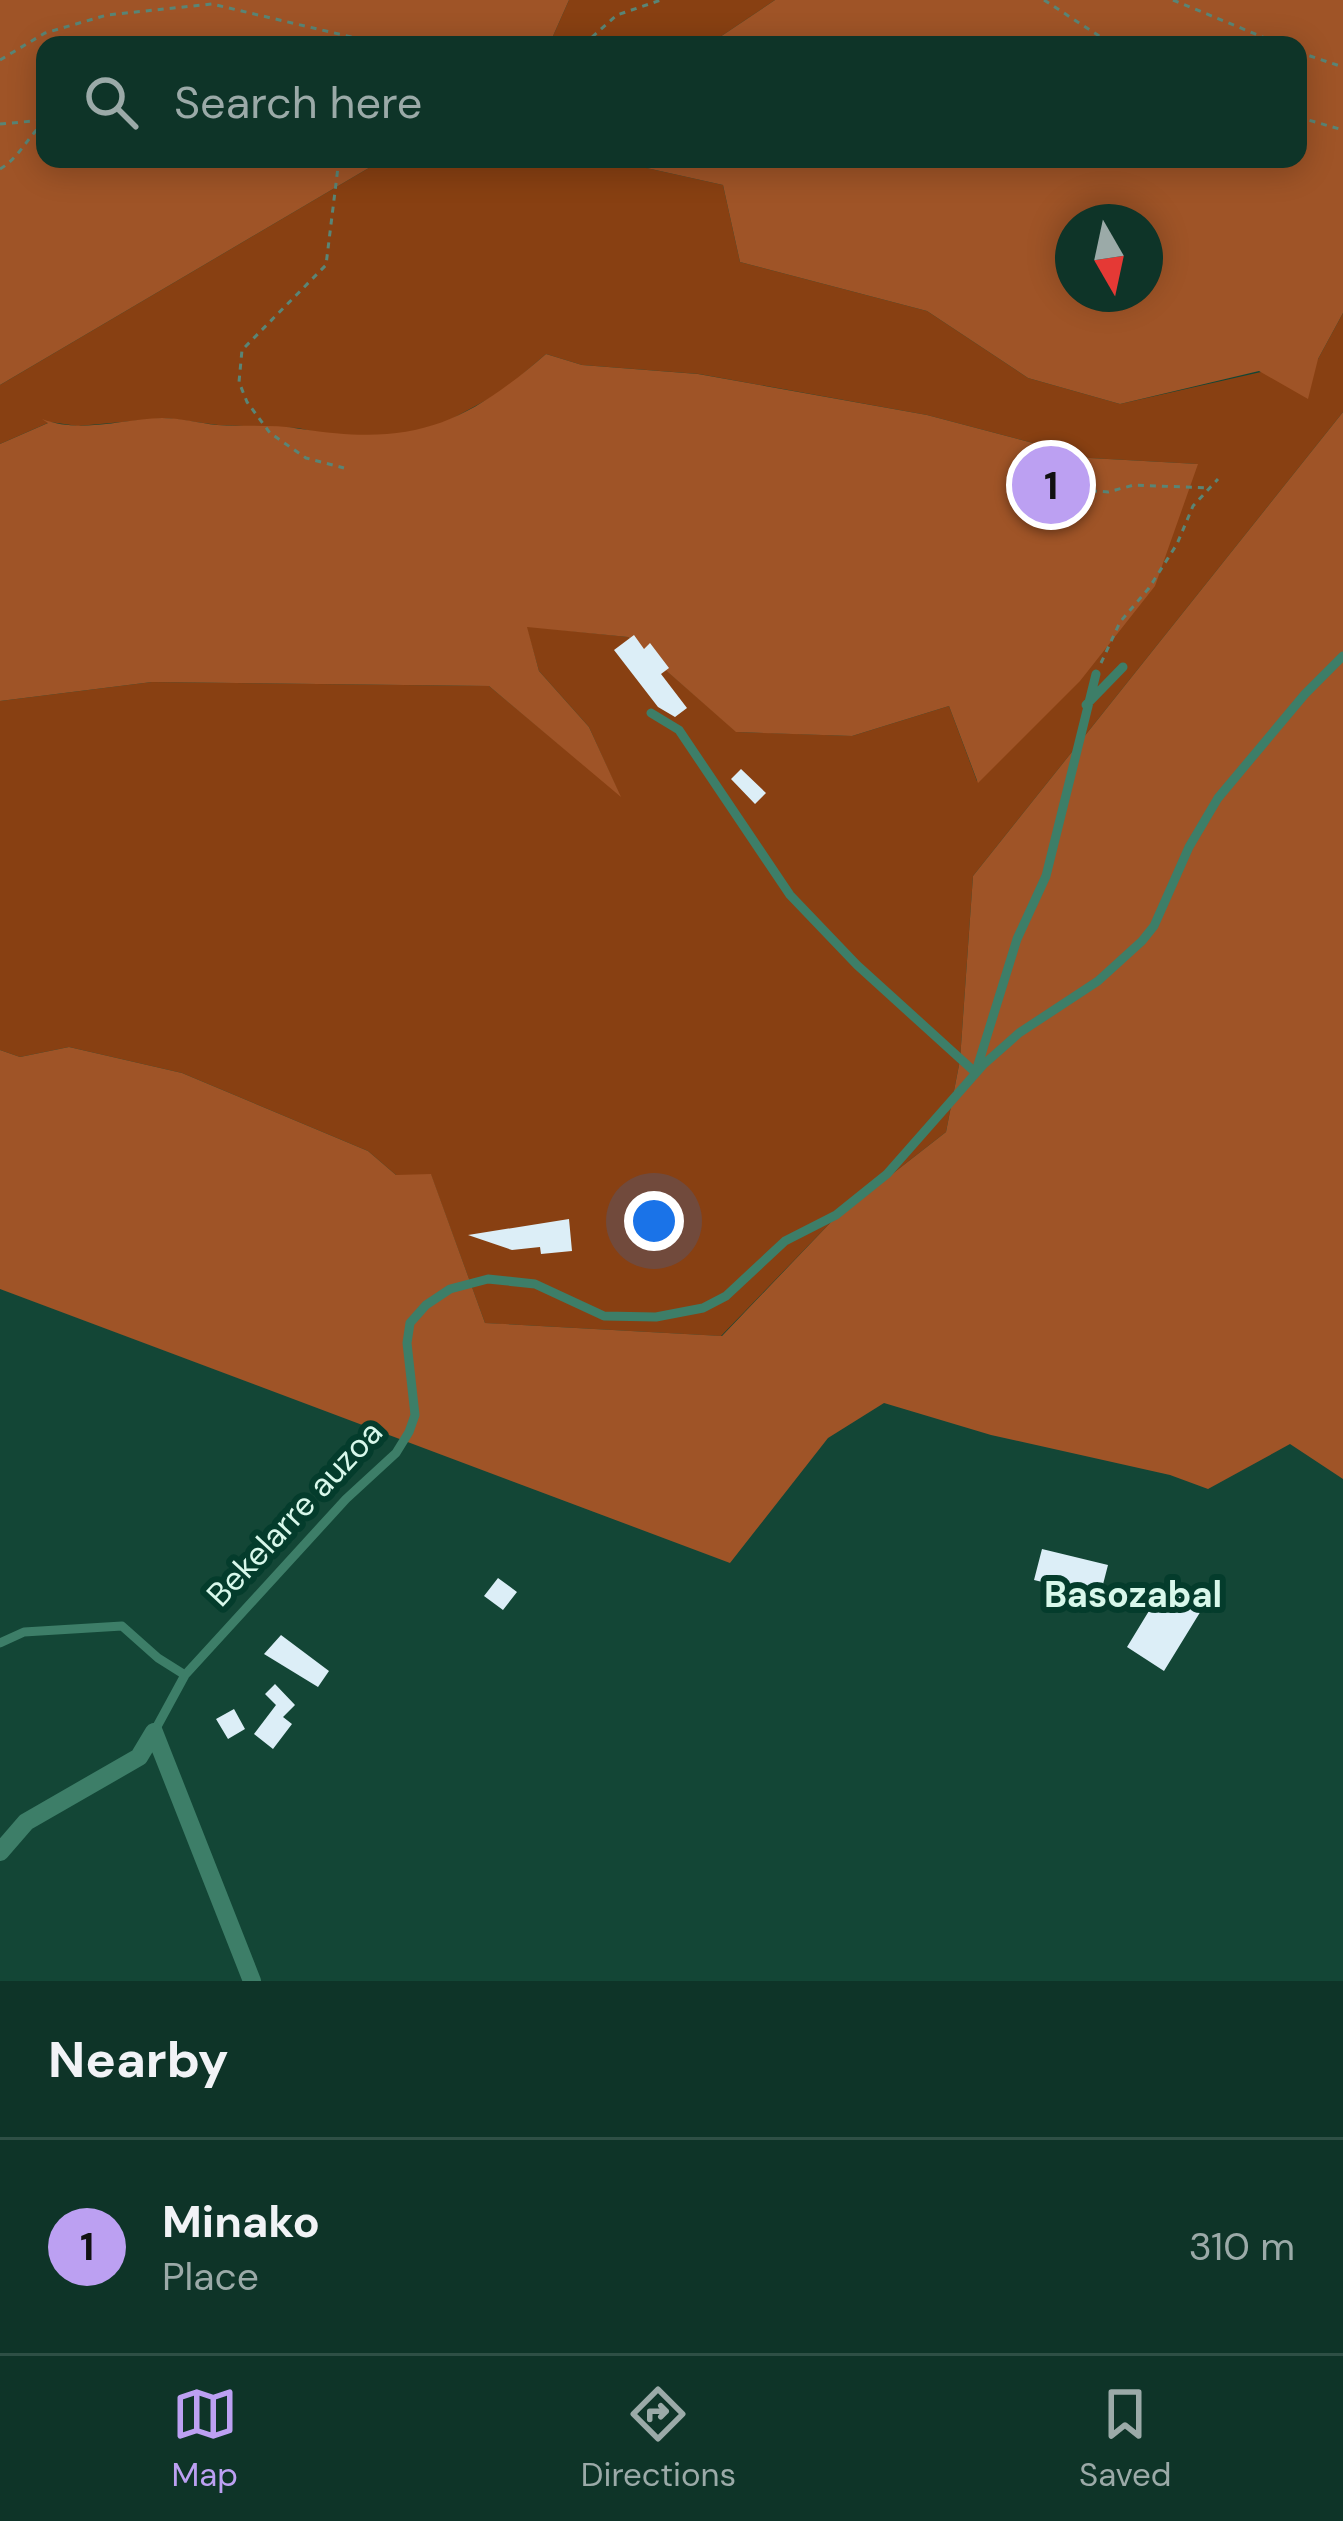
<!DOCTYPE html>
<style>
body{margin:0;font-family:"DM Sans",sans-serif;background:#1c3f34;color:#f1f3f6}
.compass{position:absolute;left:1055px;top:204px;width:108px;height:108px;border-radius:50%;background:#0e3428;box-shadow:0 6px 30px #0003;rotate:171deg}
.you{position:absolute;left:654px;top:1221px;width:42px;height:42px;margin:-30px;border:9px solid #fff;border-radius:50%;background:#1a73e8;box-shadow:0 0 0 18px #1a73e833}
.badge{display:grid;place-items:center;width:78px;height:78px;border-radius:50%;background:#bca0f2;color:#111;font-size:39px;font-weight:700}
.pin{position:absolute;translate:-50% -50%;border:6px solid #fff;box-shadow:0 3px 12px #0006}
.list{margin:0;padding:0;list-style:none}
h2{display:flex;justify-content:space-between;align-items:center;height:156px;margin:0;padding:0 48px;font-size:51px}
h2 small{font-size:39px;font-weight:400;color:#9baaa8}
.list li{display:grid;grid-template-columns:78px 1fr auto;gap:36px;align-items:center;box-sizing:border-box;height:216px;padding:0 48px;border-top:3px solid #2e4f45}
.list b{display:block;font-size:45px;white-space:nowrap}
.list p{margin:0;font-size:39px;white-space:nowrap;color:#9baaa8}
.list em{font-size:39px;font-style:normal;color:#9baaa8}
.icon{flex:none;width:66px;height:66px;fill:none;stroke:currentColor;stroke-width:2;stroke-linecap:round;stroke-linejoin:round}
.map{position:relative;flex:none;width:1343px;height:1981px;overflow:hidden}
.search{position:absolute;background:#0e3428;box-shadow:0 6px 30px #0003;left:36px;right:36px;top:36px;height:132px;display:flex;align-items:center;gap:30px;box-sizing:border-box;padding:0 42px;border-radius:24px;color:#9baaa8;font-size:45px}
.sheet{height:372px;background:#0e3428}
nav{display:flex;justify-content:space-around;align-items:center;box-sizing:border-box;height:168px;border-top:3px solid #2e4f45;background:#0e3428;font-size:33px;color:#9baaa8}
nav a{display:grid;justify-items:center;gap:6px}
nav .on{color:#bca0f2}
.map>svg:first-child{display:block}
.green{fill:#884012}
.forest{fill:#9f5427;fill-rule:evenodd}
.building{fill:#dceef7}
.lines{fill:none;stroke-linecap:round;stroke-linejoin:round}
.path{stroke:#598576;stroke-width:3;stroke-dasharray:6 6;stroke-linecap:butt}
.lane{stroke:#3d7e68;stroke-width:9}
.street{stroke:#3d7e68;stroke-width:18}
.labels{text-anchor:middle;stroke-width:12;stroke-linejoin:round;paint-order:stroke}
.street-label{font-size:33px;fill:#d8f8eb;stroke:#043c2c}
.neighbourhood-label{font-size:36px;font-weight:bold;fill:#d8f8eb;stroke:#043c2c}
</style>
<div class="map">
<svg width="1343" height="1981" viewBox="0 0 1343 1981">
<rect width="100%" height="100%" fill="#134636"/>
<path class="green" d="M569 0H775L708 45H549Z
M384 159H562L567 164 633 165 723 185 740 262 927 311 1028 378 1120 404 1318 359 1343 313V412L973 876 960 1060 946 1132 832 1221 721 1336 485 1323 431 1175H396L368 1151 182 1073 69 1047 20 1057 0 1050V701L152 682 489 686 619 794 589 727 539 671 526 626 628 637 737 732 852 736 949 706 977 781 1197 464 1090 458 927 415 699 374 582 365 546 354 503 391 435 428 397 436 329 435 298 428 218 425 166 418 78 426 50 422 0 444V385Z"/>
<path class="forest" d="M0 0H569L549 45H45V159H384L0 385Z
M775 0H1343V313L1318 359 1308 399 1259 371 1120 404 1028 378 927 311 740 262 723 185 633 165 567 164 562 159H1298V45H708ZM1073 222H1145V294H1073Z
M546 354 582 365 698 374 927 415 1090 458 1198 464 1155 586 1080 681 978 783 949 706 852 736 736 732 628 637 527 627 539 671 589 727 621 797 489 686 152 682 0 701V444L48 423 42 419C80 434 122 419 162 418 180 418 199 423 217 425 245 427 273 424 301 429 411 446 462 427 546 354Z
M1343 412V1479L1290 1444 1208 1489 1170 1475 991 1435 884 1403 828 1438 730 1563 0 1289V1050L20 1057 69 1047 182 1073 368 1151 396 1175 431 1174 485 1323 722 1336 832 1221 946 1132 960 1060 973 876Z"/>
<path class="building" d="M634 635 644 649 650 643 669 668 661 674 687 708 675 717 658 707 614 650Z
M741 769 766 793 755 804 731 779Z
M569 1219 572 1251 541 1254 540 1247 512 1250 468 1235Z
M1042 1549 1108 1565 1100 1596 1034 1580Z
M498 1578 517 1592 503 1610 484 1596Z
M1169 1578 1207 1601 1164 1671 1127 1647Z
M281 1635 329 1671 318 1687 264 1654Z
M275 1684 295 1705 283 1717 292 1724 273 1749 254 1734 276 1705 265 1694Z
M234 1709 245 1729 228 1739 216 1719Z"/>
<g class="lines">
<path class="path" d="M1044 0 1113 45
M1173 0 1282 45
M583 45 617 15 661 0
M1298 52 1343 67
M0 60 45 33 107 15 212 4 385 45
M1298 117 1343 130
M0 124 45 120
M339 159 326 265 242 350 239 382 247 402 270 433 306 458 344 468
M0 169C20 157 27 137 45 122
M1055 488 1108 492 1134 485 1208 488
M1101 663 1120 622 1149 588 1177 544 1193 506 1218 479"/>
<path class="lane" d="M1086 705 1123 667
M651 713 679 730 790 895 857 965 976 1073
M977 1068 1017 939 1046 876 1096 674
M0 1643 24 1632 122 1626 158 1658 185 1675
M154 1732 185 1675 346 1499 396 1453 409 1432 415 1415 407 1343 410 1323 426 1305 450 1289 488 1279 535 1284 604 1316 656 1317 703 1308 726 1296 785 1241 836 1215 887 1174 983 1065 1019 1033 1098 981 1142 941 1154 926 1189 847 1218 798 1305 694 1343 656"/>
<path class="street" d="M154 1732 252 1981
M0 1852 26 1822 139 1757 154 1732"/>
</g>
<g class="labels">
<g class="street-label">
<text transform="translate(294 1513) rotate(-47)" y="12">Bekelarre auzoa</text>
</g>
<g class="neighbourhood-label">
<text x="1133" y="1607">Basozabal</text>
</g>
</g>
</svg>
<svg class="compass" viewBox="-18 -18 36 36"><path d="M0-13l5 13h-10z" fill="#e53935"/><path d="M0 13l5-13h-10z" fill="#9baaa8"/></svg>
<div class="you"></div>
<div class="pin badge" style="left:1051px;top:485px">1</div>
<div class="search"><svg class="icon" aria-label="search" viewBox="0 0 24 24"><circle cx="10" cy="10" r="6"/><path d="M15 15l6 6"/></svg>Search here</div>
</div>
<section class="sheet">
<h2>Nearby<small></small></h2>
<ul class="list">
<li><span class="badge">1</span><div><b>Minako</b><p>Place</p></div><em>310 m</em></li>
</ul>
</section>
<nav>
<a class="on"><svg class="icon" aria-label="map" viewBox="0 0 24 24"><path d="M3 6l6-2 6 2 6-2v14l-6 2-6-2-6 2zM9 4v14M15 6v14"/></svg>Map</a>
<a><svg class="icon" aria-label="directions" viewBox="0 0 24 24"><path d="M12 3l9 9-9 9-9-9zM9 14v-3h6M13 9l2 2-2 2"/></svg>Directions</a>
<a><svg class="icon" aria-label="saved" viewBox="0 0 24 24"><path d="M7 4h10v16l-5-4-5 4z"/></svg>Saved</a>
</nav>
